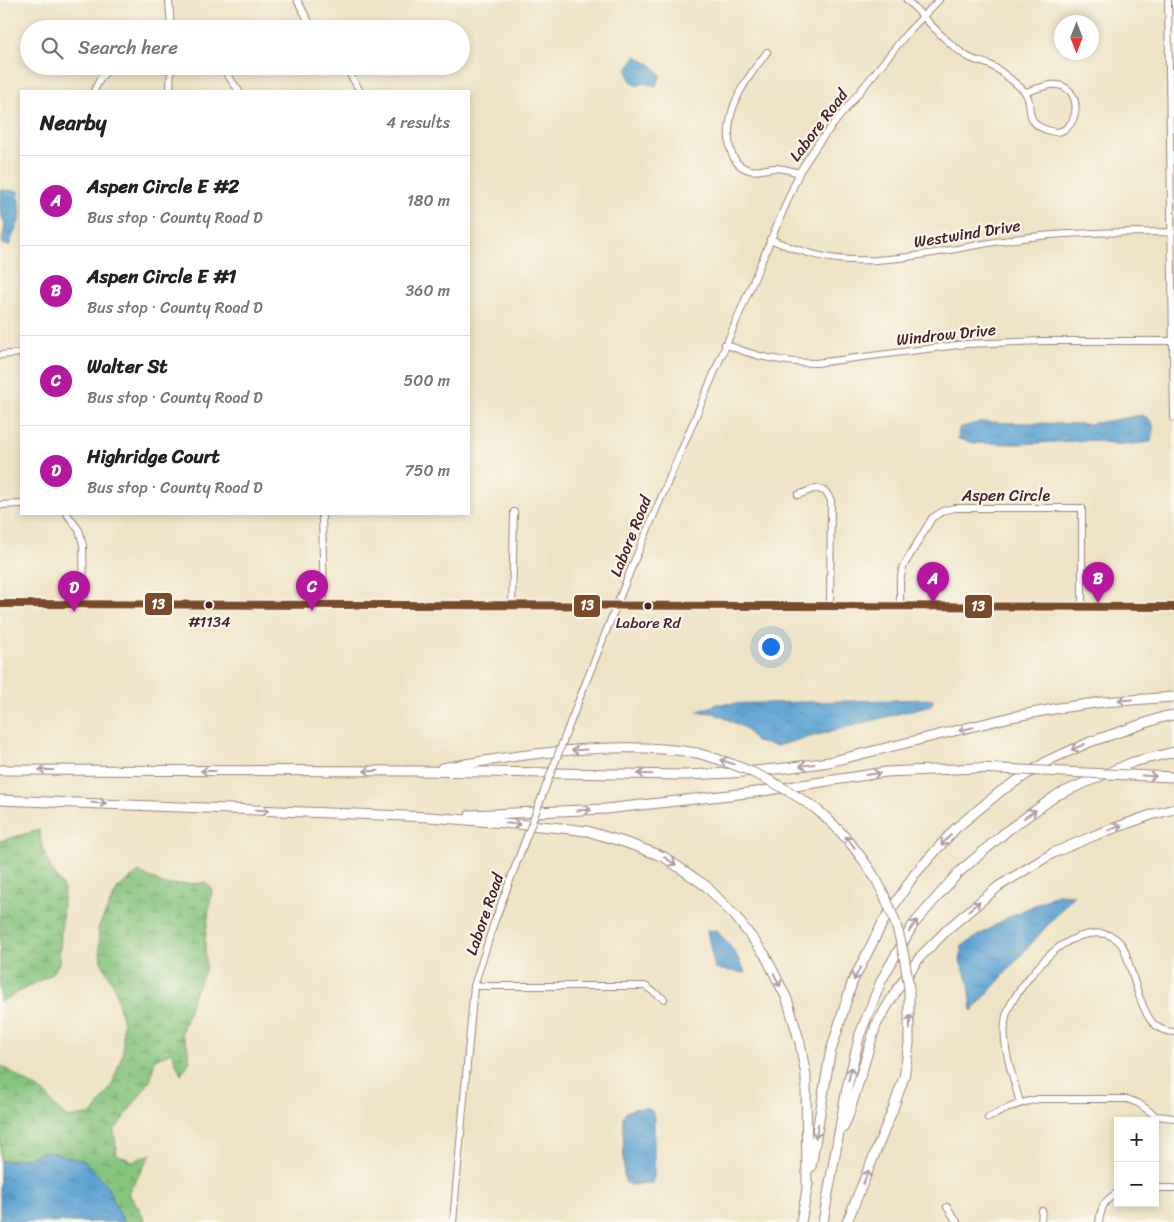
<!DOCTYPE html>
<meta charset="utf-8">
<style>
body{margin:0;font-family:Sriracha,sans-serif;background:#f2f2f2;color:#222}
.controls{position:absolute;right:15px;bottom:15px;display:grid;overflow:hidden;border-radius:0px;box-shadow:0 2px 8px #0003}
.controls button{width:45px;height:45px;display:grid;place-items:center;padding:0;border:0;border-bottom:1px solid #e0e0e0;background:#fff;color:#222;font:25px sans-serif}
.compass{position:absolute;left:1054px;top:15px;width:45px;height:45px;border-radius:50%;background:#fff;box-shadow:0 2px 8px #0003;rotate:180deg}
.you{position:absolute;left:770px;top:646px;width:18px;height:18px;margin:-12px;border:4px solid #fff;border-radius:50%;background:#1a73e8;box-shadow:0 0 0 8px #1a73e833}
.badge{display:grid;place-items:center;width:32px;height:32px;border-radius:50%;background:#b5179e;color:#fff;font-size:16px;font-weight:700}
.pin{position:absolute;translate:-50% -41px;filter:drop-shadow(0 1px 2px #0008)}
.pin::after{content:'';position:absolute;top:26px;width:18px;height:15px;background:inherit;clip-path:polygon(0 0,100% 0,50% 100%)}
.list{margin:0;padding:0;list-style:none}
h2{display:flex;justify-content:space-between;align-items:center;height:65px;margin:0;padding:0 20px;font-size:21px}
h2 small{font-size:16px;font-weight:400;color:#767676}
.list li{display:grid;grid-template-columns:32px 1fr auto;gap:15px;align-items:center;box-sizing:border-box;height:90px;padding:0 20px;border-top:1px solid #e0e0e0}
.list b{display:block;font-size:19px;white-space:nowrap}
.list p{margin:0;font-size:16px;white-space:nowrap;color:#767676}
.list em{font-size:16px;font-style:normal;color:#767676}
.icon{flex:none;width:28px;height:28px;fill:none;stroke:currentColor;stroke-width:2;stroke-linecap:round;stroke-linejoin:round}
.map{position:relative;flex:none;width:1174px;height:1222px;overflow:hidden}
.search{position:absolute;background:#fff;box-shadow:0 2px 8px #0003;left:20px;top:20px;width:450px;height:55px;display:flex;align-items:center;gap:12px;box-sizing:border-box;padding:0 18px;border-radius:28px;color:#767676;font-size:19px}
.panel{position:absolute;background:#fff;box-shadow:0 2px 8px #0003;left:20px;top:90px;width:450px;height:425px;border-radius:0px}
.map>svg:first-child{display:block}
.wetland{fill:url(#wetland-marsh);stroke:#687254}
.water{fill:url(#water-ripples);stroke:#52607e}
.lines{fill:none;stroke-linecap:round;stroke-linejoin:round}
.minor-casing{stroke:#9c8178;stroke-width:8}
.highway-casing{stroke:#9c8178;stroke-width:11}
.minor{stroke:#fff;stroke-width:6}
.highway{stroke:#fff;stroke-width:9}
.minor-bridge-casing{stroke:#9c8178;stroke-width:8;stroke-linecap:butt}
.highway-bridge-casing{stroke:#9c8178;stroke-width:11;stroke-linecap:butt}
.minor-bridge{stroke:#fff;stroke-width:6}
.highway-bridge{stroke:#fff;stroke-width:9}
.bus-1-casing{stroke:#fbf7ec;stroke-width:11}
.bus-1{stroke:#7a4b2a;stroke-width:8}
.oneway{stroke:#ae9aa0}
.bus-dot{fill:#4a1f2b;stroke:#fbf7ec;stroke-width:2}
.labels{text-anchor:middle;stroke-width:4.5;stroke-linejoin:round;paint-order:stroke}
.bus-label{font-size:15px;fill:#4a1f2b;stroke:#fbf7ec}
.street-label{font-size:16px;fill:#4a1f2b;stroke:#fbf7ec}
.line-badge{stroke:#fbf7ec;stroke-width:2}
.badge-label{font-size:14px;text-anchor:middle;font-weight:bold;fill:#fff}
</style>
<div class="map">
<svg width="1174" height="1222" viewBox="0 0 1174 1222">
<defs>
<pattern id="wetland-marsh" width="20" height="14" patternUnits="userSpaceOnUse" patternTransform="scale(1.25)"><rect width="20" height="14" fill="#86c57d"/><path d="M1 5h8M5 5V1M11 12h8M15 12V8" fill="none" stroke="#709f67"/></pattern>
<pattern id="water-ripples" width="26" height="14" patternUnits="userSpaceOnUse" patternTransform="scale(1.25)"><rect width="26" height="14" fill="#5aa1d0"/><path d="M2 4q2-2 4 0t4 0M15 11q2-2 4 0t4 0" fill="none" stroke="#4c83a9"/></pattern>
</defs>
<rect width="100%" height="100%" fill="#fbf7ec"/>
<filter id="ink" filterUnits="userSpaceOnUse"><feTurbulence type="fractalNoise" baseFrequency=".02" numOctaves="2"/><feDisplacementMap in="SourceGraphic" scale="10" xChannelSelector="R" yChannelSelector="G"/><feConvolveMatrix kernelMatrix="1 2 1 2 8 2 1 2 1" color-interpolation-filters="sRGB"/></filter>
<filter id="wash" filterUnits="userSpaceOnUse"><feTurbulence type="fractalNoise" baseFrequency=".0096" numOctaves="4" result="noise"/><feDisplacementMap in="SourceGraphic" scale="20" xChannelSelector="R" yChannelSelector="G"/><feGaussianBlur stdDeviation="1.12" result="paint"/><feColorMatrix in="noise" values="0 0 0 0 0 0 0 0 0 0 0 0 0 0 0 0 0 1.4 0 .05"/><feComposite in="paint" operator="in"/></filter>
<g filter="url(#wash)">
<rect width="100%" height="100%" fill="#eee3c4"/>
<path class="wetland" d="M39 830 42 847 51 869 64 889 59 964 50 975 0 1002V841Z
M139 872 165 885 206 883 212 889 205 941 206 969 194 994 181 1034 187 1044 190 1061 181 1075 172 1052 155 1059 150 1081 114 1131 117 1155 133 1161 151 1154 128 1193 139 1208 145 1222H124L106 1184 47 1151 23 1159 0 1161V1065L46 1094 56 1108 68 1118 93 1114 111 1087 123 1053V1023L115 988 101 961 98 928 118 888Z"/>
<path class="water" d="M636 56 652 65 661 75 656 86 644 83 637 86 630 80 627 70Z
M0 190 18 191 21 215 9 246 2 244 5 224 0 212Z
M1142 415C1157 422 1154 428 1151 442L1123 445 1091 440 1018 444 974 443 958 439 959 428 980 422 1090 424Z
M934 699 931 705 776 746 756 742 745 728 714 713 697 712 717 704Z
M1058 894 1074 895 972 1011 969 982 960 962 962 946 1007 918Z
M716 930 734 951 746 973 715 969 707 931Z
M645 1108 652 1111 654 1117V1177L652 1183 630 1185 625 1182 624 1175 623 1118 626 1112 633 1109Z
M47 1151 85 1161 106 1184 124 1222H0V1161L23 1159Z"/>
</g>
<g filter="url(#ink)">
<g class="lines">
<defs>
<path id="minor" d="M169 0 171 29
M297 0 313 29
M907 0C924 17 948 45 968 57 975 61 983 62 990 65 1001 70 1014 82 1023 90 1037 104 1019 122 1050 131 1077 139 1087 90 1058 85 1048 83 1035 90 1025 92
M1168 0 1174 418
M767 52C757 66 745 80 738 96 728 116 721 158 746 169 755 173 764 169 773 168 782 168 790 170 799 173
M221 66 239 91
M345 66 360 91
M94 91 100 79 111 66
M170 91 171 66
M770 239C795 250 822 259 850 260 908 263 972 243 1031 237 1078 232 1125 232 1172 232
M725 344C755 357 784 363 816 363L966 344 1044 341H1173
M0 355 21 353
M798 495 816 488 826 492 831 500 830 606
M0 505 21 504
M67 514 79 530 83 545 84 605
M322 514 324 606
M0 604 1174 607
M512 606 514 512
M900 606V581L903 567 932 518 943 511 954 508H1082V607
M580 697 633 564 800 171 819 142 908 32 939 0
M474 986H645L664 999
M1020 1103C1013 1076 1000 1044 1006 1016 1011 996 1045 956 1062 945 1082 932 1114 925 1125 951 1131 968 1141 1011 1153 1023 1159 1029 1166 1032 1174 1032
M988 1118C1005 1109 1020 1102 1039 1099H1127L1138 1103 1156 1116 1174 1118
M1155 1188H1174
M947 1207 957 1222
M453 1222 474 986 494 923 523 846
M1041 1222 1042 1211
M1099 1222C1102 1205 1103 1202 1118 1192"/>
<path id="highway" d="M442 768C522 754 616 740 697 753
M0 770 419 771 686 775 732 773 786 768 829 762 1011 717 1059 708 1103 702 1174 697
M0 800 430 817 552 827 587 831 627 843 664 857 706 886 736 917 765 955 787 999 800 1043 806 1076 807 1189
M816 809C842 830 860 853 877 881
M470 815 606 809 756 792 886 772 978 768
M843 1128 848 1117 876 1025 898 988 920 957 950 927 999 886 1053 853 1098 834 1151 815 1174 809
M811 1167 830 1054 852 983 883 922 914 875 956 828 1001 791 1049 760 1090 742 1163 717 1174 715
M801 1222 808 1184
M823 1222 847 1088 860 1034 882 979 913 925 958 873 1008 830 1057 795 1133 762 1174 752
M847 1222 893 1109 904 1077 909 1044V989"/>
</defs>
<use href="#minor" class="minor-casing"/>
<use href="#highway" class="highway-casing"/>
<use href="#minor" class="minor"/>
<use href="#highway" class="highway"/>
<defs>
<path id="minor-bridge" d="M523 846 580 697"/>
<path id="highway-bridge" d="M697 753C744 766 776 781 816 809
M978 768 1173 777
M877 881C897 918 904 948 909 989"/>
</defs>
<use href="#minor-bridge" class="minor-bridge-casing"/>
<use href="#highway-bridge" class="highway-bridge-casing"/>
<use href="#minor-bridge" class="minor-bridge"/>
<use href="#highway-bridge" class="highway-bridge"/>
<defs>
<path id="bus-1" d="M0 604 1174 607"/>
</defs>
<use href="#bus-1" class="bus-1-casing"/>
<use href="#bus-1" class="bus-1"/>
</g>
<defs><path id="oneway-shaft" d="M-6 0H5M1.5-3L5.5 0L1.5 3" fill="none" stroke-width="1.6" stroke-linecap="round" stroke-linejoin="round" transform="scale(1.25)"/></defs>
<g class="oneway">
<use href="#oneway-shaft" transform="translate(1125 700) rotate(176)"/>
<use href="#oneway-shaft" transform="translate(966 729) rotate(166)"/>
<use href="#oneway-shaft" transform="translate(1078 747) rotate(156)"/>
<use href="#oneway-shaft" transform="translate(579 750) rotate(176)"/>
<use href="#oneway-shaft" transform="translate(727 762) rotate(-162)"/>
<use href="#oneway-shaft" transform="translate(807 765) rotate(172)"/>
<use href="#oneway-shaft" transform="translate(46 770) rotate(-180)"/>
<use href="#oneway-shaft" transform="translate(208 771) rotate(-180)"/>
<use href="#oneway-shaft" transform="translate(371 771) rotate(-180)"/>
<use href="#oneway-shaft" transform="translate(645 774) rotate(-178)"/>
<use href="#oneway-shaft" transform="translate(873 774) rotate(-8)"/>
<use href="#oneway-shaft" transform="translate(1149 776) rotate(3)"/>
<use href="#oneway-shaft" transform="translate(99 803) rotate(2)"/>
<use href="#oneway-shaft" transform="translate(262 810) rotate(2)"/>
<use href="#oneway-shaft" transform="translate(584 810) rotate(-3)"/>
<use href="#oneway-shaft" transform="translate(1030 814) rotate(-35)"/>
<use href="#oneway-shaft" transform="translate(513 824) rotate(5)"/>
<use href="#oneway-shaft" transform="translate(1115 828) rotate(-20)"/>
<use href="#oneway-shaft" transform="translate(946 840) rotate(132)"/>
<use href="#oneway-shaft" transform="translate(850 842) rotate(-130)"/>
<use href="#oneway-shaft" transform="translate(670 861) rotate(33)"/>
<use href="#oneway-shaft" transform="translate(974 906) rotate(-39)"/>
<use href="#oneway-shaft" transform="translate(913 926) rotate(-55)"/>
<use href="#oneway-shaft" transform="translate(857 974) rotate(117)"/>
<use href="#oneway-shaft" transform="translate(777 980) rotate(64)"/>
<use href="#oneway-shaft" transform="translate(910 1022) rotate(-89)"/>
<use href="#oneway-shaft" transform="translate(850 1074) rotate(-77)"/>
<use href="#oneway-shaft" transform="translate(817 1131) rotate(100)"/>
<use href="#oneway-shaft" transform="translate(866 1177) rotate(-68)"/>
</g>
</g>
<g class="bus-dot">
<circle cx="209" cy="605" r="4.5"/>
<circle cx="648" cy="606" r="4.5"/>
</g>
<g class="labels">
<g class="bus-label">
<text x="209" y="627">#1134</text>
<text x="648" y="628">Labore Rd</text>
</g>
<g class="street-label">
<text transform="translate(818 125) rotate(-53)" y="6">Labore Road</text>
<text transform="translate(967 233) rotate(-9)" y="6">Westwind Drive</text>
<text transform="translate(946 334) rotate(-6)" y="6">Windrow Drive</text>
<text x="1006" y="501">Aspen Circle</text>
<text transform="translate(630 536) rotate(-68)" y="6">Labore Road</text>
<text transform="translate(484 914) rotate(-71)" y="6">Labore Road</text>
</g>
</g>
<g class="line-badge">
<rect x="144" y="592" width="29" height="24" rx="5" fill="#7a4b2a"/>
<rect x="573" y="594" width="28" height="24" rx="5" fill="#7a4b2a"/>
<rect x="964" y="594" width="29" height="25" rx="5" fill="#7a4b2a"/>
</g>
<g class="badge-label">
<text x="158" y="609">13</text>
<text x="587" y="610">13</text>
<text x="978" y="611">13</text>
</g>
</svg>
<div class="controls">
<button>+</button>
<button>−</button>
</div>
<svg class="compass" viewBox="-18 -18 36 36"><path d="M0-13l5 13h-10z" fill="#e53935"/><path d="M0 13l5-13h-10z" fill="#767676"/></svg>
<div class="you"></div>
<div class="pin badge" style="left:933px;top:603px">A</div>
<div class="pin badge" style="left:1098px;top:603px">B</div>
<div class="pin badge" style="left:312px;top:611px">C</div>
<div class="pin badge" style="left:74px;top:612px">D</div>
<div class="search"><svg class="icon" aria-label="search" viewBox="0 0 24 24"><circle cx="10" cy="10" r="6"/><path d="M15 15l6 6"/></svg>Search here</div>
<section class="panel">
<h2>Nearby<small>4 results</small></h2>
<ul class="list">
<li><span class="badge">A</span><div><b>Aspen Circle E #2</b><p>Bus stop · County Road D</p></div><em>180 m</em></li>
<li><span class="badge">B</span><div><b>Aspen Circle E #1</b><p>Bus stop · County Road D</p></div><em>360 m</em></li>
<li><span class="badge">C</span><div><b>Walter St</b><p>Bus stop · County Road D</p></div><em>500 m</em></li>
<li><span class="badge">D</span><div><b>Highridge Court</b><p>Bus stop · County Road D</p></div><em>750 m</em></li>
</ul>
</section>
</div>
